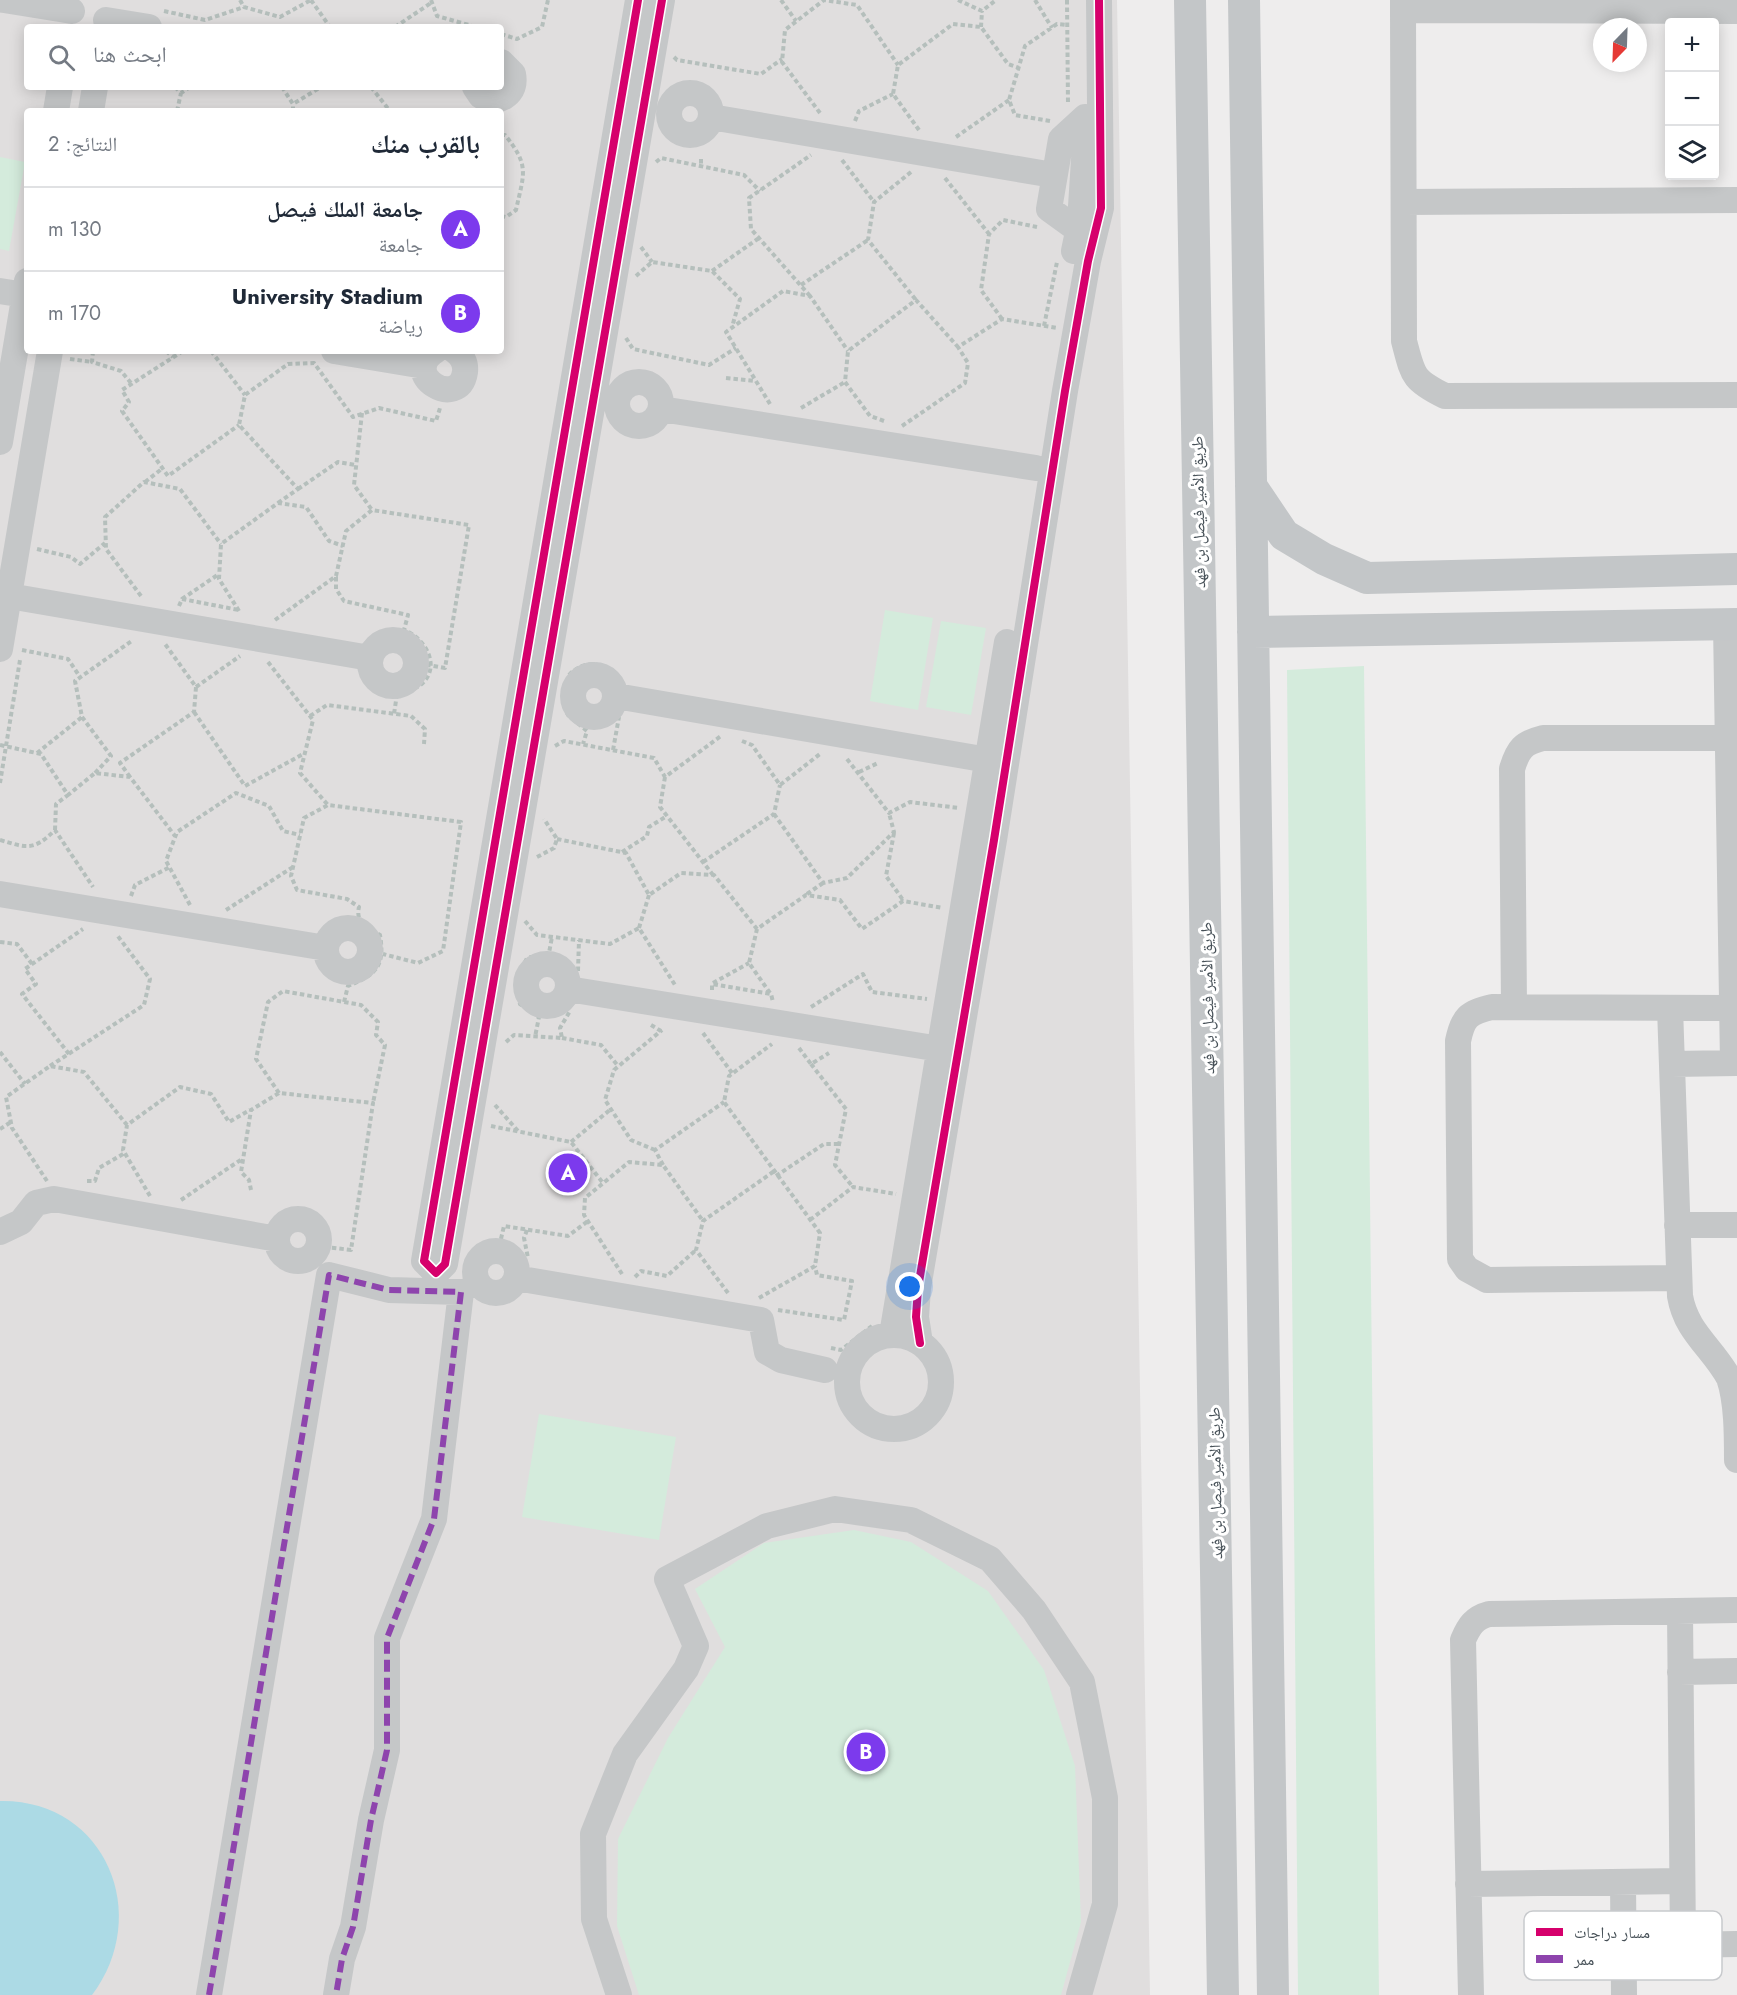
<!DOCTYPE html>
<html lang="ar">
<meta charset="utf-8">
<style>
body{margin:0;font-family:Jost,"Noto Naskh Arabic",sans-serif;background:#f2f2f3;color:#1f2937;direction:rtl}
.controls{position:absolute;right:18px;top:18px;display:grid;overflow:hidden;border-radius:6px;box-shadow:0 3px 15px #0003}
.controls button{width:54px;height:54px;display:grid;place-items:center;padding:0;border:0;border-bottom:2px solid #e0e1e3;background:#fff;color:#1f2937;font:30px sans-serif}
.compass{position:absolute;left:1593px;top:18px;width:54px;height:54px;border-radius:50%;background:#fff;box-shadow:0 3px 15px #0003;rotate:203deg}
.you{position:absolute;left:910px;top:1287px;width:21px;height:21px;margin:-15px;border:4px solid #fff;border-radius:50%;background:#1a73e8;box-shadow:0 0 0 9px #1a73e833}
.badge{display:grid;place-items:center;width:39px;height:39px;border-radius:50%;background:#7c3aed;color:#fff;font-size:20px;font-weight:700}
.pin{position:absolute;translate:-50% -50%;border:3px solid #fff;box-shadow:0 2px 6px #0006}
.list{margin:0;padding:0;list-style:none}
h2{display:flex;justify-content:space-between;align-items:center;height:78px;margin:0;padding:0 24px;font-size:26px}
h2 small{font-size:20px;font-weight:400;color:#747a83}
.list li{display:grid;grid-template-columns:39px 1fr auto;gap:18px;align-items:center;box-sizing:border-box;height:84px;padding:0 24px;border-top:2px solid #e0e1e3}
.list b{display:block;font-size:22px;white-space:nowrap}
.list p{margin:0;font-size:20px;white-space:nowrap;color:#747a83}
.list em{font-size:20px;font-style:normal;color:#747a83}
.icon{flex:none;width:33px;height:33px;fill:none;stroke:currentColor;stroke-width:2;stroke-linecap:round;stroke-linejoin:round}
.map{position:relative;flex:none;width:1737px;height:1995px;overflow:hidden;direction:ltr}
.search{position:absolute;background:#fff;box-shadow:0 3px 15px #0003;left:24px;top:24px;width:480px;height:66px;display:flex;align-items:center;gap:15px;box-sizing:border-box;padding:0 21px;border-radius:6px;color:#747a83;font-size:22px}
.panel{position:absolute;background:#fff;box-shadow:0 3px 15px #0003;left:24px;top:108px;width:480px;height:246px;border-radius:6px;direction:rtl}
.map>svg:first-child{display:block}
.education{fill:#e0dede;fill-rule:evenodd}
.green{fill:#d4ebdc}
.water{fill:#acdae5}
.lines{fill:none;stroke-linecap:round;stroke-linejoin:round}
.path{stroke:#b5bfbc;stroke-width:4;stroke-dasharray:4.5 3;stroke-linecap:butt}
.minor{stroke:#c5c7c8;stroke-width:26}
.major{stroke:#c3c6c8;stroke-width:32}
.quiet{stroke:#8e44ad;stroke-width:6;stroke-dasharray:12 6;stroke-linecap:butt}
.cycleway-casing{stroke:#fff;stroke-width:11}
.cycleway{stroke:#d6006c;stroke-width:8}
.labels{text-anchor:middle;stroke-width:6;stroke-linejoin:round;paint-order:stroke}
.street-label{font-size:16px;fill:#465057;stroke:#fff}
.key{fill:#fff;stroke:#c8cacd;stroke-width:1.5}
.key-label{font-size:16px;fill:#465057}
</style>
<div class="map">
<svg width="1737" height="1995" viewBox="0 0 1737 1995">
<rect width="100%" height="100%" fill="#eeeded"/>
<path class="education" d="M0 0H1117L1150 1995H0ZM27 27H501V87H27ZM27 111H501V351H27Z"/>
<path class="green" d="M0 157 25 162 9 251 0 249Z
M885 610 933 618 918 710 870 701Z
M941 621 986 628 971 715 926 707Z
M1364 666 1379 1995H1298L1287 670Z
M539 1414 676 1437 659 1540 522 1517Z
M854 1530 911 1542 988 1591 1044 1670 1075 1766 1081 1922 1061 1995H639L617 1926 618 1839 668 1738 725 1647 695 1589 764 1543Z"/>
<path class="water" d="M0 1801C105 1799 153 1914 92 1995H0Z"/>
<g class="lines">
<path class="path" d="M240 0 244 7 280 17 311 0
M311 0 330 27
M431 0 437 16 476 27
M781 0 796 21
M958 0 982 11 996 0
M1035 0 1052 28
M1067 0 1068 104
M164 11 205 20 244 7
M395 27 431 3
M981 27 982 11
M501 34 517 39 542 27 548 0
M674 57 677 60 761 74 782 59
M175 87 181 93 190 87
M282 87 293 104 321 87
M371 87 390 111
M177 111 181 93
M293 111V104
M820 113 782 62 785 30 824 0 857 5 898 65
M855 121 859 111 893 94
M1050 121 1015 115 1009 100 1025 46 1057 24 1067 25
M919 130 893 94 898 65 953 24 981 27 1008 64 1019 68
M501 135H505C530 166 524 173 516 210L506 217 501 216
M956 137 1009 100
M701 159V166
M842 160 874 202
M656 162 661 158 744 175 760 191
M911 172 874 202 868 240 916 300
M945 178 989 234
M641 247 652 262
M712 271 759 238
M636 276 652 262 712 271 740 299 732 327
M501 285V295
M801 285 868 240
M810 296 751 229 749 198 811 155
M1002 319 981 290 989 234 1003 220 1037 227
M1044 326 1057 262
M626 338 633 349 709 365 736 348
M93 351 92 362 121 371 131 383
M166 351 173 357
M183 351 122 390 129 402 122 411 168 476 239 425
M211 351 245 395
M70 359 92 362
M726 378 755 381
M770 404 726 332 783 291 810 296 848 351
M801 408 845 382
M362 413 354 485 372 510
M884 421 870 416 845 382 848 351 916 300 958 347
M902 426 965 383 968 363 958 347 1002 319 1057 328
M145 482 163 468
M298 489 338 462 356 465
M278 503 298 489 239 425 245 395 288 364 314 363 353 417 379 408 436 421 440 408
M37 549 71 557 80 564 105 543
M336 577V589L344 601 408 615 404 630C426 638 443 669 419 686 413 690 404 692 397 694L394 714
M141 596 106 549 105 517 144 482 180 489 221 544
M182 599 219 574
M179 606 182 599 239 610
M239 611 219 579 221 544 278 503 306 507 329 541 343 546
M275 620 336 576 346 531 372 510 469 525 445 668 417 663
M22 650 68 659 80 677
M268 662 313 720 300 773 328 805
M569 675C583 660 603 661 616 676
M196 687 240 656
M564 706 568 715 587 731 583 744
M194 712 245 786 305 753
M310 716 327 705 411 716 425 729 424 744
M742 741 752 745 780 785 820 754
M0 745 41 754 68 795 95 773 130 777 175 836
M555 746 564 741 654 758 665 777 721 736
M613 750 619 717
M37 753 82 717
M847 759 889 813 910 802 959 808
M859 772 878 763
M95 773 111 756 82 717 75 681 133 640
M130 777 120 763 194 712 196 687 165 644
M665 777 660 807 713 875
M0 783 20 660
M774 814 823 883 847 878 894 832 889 813
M55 830 56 804 68 795
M894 833 886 876 903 900
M557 839 626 853 649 895 681 873 714 875 757 929
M0 840C27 848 34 851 55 830L93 887
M622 852 647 836 649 827 667 816
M537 857 554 848 557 839 544 819
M703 862 774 814 780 785
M807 894 823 883
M131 896 135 885 170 867
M190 905 166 861 177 832 236 793 269 806 283 831 300 835
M226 910 293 867
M525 921 537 935 610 944 639 928 675 985
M639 928 649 895
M0 942 17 944 32 964
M578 971 579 940
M518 976 527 958 549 953 552 937
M713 983 749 963
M516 988 520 1004 539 1017 535 1037
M712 990V984L771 994 773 1002
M770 993 749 963 757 929 806 895 840 900 862 929 903 901 943 908
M344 1002 348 986C377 974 385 966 380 935 368 927 355 923 359 907L347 899 297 890 291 876 304 818 328 805 461 822 443 951 418 963 383 954
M811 1007 863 974 872 992 927 999
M651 1025 661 1031
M703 1033 732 1073
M562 1038 601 1045 618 1066
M506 1042 514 1035 562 1038 560 1028 570 1011
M799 1048 811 1064 829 1053
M0 1052 25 1084
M69 1054 22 994 36 984 25 969 83 929
M811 1064 846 1109 835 1165 853 1187
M50 1066 144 1005 150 979 117 935
M279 1093 256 1059 268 1002 283 991 361 1005 378 1022 376 1035 385 1045 373 1103
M495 1105 518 1131
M491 1126 571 1142 603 1183
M0 1129 11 1122
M571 1142 611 1109
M655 1150 631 1140 605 1100 614 1070 662 1030
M663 1165 655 1150 724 1102
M776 1176 824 1144H839
M47 1181 12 1128 6 1097 50 1066 84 1072 127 1125
M87 1181H95L99 1168 125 1153
M251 1190 249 1180 241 1172 251 1110 279 1093 373 1103 351 1250 318 1246
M150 1196 123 1150 127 1125 180 1087 211 1094 229 1122 250 1110
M181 1200 242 1159
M810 1220 853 1187 896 1194
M527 1230 524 1238 528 1258
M470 1255 474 1250 500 1243 504 1226 568 1236 588 1221
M622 1274 584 1215 585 1198 629 1162 663 1165 703 1221
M635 1277 641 1271 667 1276 696 1250
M728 1293 696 1250 703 1221 773 1172
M759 1298 815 1266 820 1233 724 1102 729 1076 772 1044
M778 1310 844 1320 852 1281 817 1275 815 1266
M831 1348 841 1350 872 1326"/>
<path class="minor" d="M4 0 72 11
M638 0 424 1261 436 1273 445 1264 662 0
M1403 0V10L1737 11
M1403 10 1404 341C1413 375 1412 380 1445 396L1737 395
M106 20 149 27
M475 87 481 96 493 101C508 98 516 89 513 74L501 62
M669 114a21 21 0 1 1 42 0a21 21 0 1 1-42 0Z
M56 111 60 87
M91 111 95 87
M711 117 1053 175
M1404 202 1737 200
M1078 230 1049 209 1061 139 1085 117
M1074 251 1080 222 1085 144
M0 291 25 295
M334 351 424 366
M435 351C399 375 459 411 465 372 466 363 462 356 455 351
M617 404a22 22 0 1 1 44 0a22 22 0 1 1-44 0Z
M661 409 1036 468
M0 442 27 281
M9 596 370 658
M1726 624 1733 1063
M370 663a23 23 0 1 1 46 0a23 23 0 1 1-46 0Z
M0 649 50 351
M573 696a21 21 0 1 1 42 0a21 21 0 1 1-42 0Z
M616 696 988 760
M0 894 326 948
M326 950a22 22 0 1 1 44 0a22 22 0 1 1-44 0Z
M526 985a21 21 0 1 1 42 0a21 21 0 1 1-42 0Z
M568 989 940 1049
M1514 1007 1512 769C1518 749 1523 743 1543 738H1728
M1670 1008 1680 1296C1686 1332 1712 1347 1729 1378 1737 1401 1737 1435 1737 1460
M1672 1064 1737 1063
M277 1240a21 21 0 1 1 42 0a21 21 0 1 1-42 0Z
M1677 1225H1737
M0 1232 21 1222 36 1203 54 1199 277 1239
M475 1272a21 21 0 1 1 42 0a21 21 0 1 1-42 0Z
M516 1278 761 1320 767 1352 781 1360 825 1370
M1679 1278 1487 1280 1467 1269 1460 1259 1458 1041C1463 1017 1468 1013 1492 1007L1732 1008
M892 1335 1007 642
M847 1382a47 47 0 1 1 94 0a47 47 0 1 1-94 0Z
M920 1343 916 1317 918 1288 994 840 1065 391 1088 261 1101 208 1099 0
M1680 1611 1683 1945
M1680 1672 1737 1671
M1623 1882 1624 1995
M1468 1884 1682 1881
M1624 1946 1737 1944
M209 1995 329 1275 389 1290 461 1292 434 1519 387 1638V1750L371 1820 353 1927 342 1959 336 1995
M619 1995 594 1919 593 1834 625 1754 686 1669 696 1646 667 1579 767 1526 835 1509 911 1520 990 1559 1034 1610 1082 1682 1105 1798V1904L1079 1995
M1471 1995 1463 1640C1469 1626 1474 1618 1489 1614L1737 1610"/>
<path class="major" d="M1190 0 1223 1995
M1244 0 1273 1995
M1251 486 1284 535 1324 559 1367 578 1737 569
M1253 632 1737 624"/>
<path class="quiet" d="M209 1995 329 1275 389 1290 461 1292 434 1519 387 1638V1750L371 1820 353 1927 342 1959 336 1995"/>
<defs>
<path id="cycleway" d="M638 0 424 1261 436 1273 445 1264 662 0
M920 1343 916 1317 918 1288 994 840 1065 391 1088 261 1101 208 1099 0"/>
</defs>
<use href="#cycleway" class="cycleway-casing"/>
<use href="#cycleway" class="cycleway"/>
</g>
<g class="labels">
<g class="street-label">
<text transform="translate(1198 512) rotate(-91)" y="6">طريق الأمير فيصل بن فهد</text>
<text transform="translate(1207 998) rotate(-91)" y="6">طريق الأمير فيصل بن فهد</text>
<text transform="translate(1215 1483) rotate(-91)" y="6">طريق الأمير فيصل بن فهد</text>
</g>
</g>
<rect x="1524" y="1911" width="198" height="69" rx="9" class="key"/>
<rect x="1536" y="1928" width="27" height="8" fill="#d6006c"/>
<rect x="1536" y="1955" width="27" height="8" fill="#8e44ad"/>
<g class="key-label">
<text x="1574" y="1938">مسار دراجات</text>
<text x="1574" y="1965">ممر</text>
</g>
</svg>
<div class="controls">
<button>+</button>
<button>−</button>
<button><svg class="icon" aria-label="layers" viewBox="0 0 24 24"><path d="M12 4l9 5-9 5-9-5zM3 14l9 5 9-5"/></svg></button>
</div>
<svg class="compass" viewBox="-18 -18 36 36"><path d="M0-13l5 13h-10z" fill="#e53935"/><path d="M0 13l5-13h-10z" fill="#747a83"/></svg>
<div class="you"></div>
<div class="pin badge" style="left:568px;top:1173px">A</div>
<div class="pin badge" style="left:866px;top:1752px">B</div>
<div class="search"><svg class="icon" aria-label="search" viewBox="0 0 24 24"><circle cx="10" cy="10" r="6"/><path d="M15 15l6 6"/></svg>ابحث هنا</div>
<section class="panel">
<h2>بالقرب منك<small>النتائج: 2</small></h2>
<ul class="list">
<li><span class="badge">A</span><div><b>جامعة الملك فيصل</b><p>جامعة</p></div><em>130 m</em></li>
<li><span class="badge">B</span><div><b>University Stadium</b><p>رياضة</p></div><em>170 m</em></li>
</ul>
</section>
</div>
